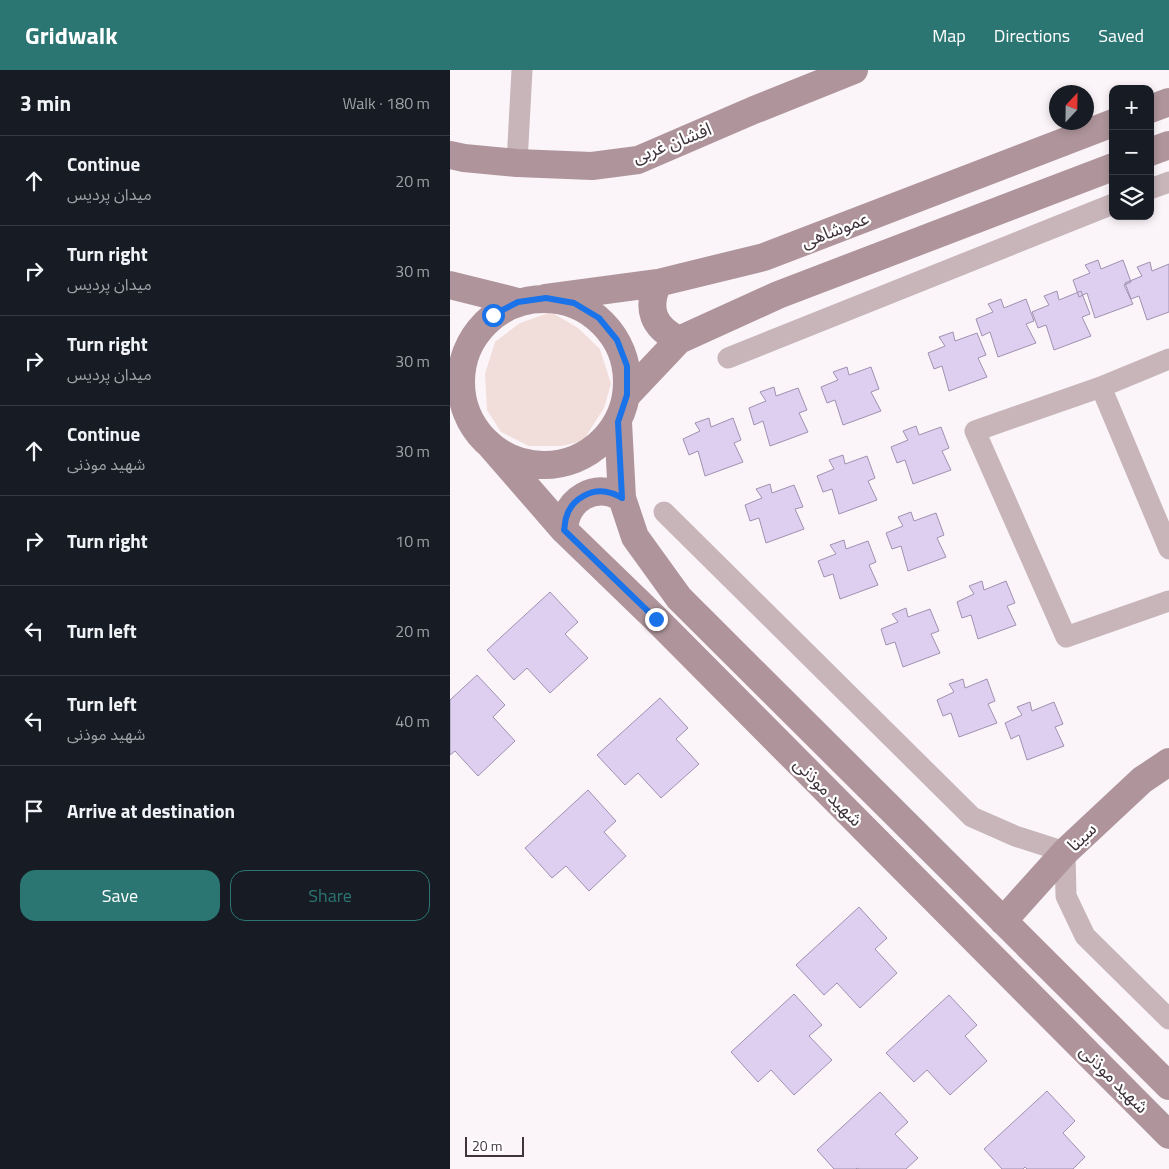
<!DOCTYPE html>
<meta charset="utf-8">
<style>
body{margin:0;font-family:"Titillium Web","Noto Sans Arabic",sans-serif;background:#20242c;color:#f1f3f6}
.controls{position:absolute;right:15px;top:15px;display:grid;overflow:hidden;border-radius:10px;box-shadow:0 2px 8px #0003}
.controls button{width:45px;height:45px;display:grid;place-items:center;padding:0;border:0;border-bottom:1px solid #363941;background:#171b24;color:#f1f3f6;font:25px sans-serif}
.compass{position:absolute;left:599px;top:15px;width:45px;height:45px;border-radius:50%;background:#171b24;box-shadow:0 2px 8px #0003;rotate:22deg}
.scale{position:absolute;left:15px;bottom:12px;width:59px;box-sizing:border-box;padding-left:5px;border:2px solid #3f333c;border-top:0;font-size:14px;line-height:18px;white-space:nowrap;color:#3f333c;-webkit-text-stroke:4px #fff;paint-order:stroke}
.stop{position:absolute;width:15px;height:15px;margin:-11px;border:4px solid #1a73e8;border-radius:50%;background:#fff}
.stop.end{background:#1a73e8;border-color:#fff;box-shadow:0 1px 5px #0008}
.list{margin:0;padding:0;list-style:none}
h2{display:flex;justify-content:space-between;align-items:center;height:65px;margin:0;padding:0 20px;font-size:21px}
h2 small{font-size:16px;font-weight:400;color:#9ea1a6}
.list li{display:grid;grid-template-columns:32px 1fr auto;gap:15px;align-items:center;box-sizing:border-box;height:90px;padding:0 20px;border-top:1px solid #363941}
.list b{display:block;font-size:19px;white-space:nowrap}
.list p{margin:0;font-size:16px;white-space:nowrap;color:#9ea1a6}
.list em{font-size:16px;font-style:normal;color:#9ea1a6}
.actions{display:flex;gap:10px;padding:15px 20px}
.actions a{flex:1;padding:11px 0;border:1px solid #2b7573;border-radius:15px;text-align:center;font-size:18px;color:#2b7573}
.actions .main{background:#2b7573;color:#fff}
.icon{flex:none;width:28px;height:28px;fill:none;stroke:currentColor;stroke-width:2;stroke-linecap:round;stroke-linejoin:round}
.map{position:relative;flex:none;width:719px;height:1099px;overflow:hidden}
header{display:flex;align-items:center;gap:30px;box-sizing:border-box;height:70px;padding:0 25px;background:#2b7573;color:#fff}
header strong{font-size:24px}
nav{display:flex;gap:28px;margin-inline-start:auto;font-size:18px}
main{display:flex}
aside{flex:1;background:#171b24}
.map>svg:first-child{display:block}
.green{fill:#f1ddda}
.building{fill:#decff1;stroke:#9f91b0}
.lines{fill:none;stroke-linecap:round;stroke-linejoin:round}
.street{stroke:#c7b5b9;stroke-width:21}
.secondary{stroke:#af959b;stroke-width:28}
.route{stroke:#1a73e8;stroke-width:6}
.labels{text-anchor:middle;stroke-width:4.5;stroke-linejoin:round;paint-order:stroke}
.street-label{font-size:18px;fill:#3f333c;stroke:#fff}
</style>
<header>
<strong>Gridwalk</strong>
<nav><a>Map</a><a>Directions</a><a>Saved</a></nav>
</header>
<main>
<aside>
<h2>3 min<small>Walk · 180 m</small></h2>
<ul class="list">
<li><svg class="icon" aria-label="ahead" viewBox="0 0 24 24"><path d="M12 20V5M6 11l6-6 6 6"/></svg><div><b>Continue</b><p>میدان پردیس</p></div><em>20 m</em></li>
<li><svg class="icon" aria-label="right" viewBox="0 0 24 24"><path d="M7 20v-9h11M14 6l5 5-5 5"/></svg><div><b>Turn right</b><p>میدان پردیس</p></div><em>30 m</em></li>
<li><svg class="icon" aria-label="right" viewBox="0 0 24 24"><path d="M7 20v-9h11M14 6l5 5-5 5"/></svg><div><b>Turn right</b><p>میدان پردیس</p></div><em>30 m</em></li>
<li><svg class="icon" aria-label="ahead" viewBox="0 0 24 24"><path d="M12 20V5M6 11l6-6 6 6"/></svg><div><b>Continue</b><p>شهید موذنی</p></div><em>30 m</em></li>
<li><svg class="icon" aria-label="right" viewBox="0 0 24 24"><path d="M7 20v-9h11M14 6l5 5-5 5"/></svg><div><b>Turn right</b></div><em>10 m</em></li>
<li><svg class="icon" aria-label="left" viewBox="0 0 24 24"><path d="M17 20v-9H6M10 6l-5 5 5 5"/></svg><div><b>Turn left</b></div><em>20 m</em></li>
<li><svg class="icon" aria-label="left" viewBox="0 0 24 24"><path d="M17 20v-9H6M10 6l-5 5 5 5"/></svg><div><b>Turn left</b><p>شهید موذنی</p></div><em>40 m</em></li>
<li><svg class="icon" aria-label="arrive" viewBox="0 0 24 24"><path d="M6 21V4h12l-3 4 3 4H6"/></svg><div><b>Arrive at destination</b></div></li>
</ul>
<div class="actions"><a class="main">Save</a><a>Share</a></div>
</aside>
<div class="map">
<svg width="719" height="1099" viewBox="0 0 719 1099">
<rect width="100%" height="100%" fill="#fbf5fa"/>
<path class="green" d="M101 242 128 258 150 279 161 314 154 338 133 371 111 376H79L51 362 37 340 35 304 45 272 70 253Z"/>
<path class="building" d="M648 190 651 199 673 190 681 212 674 215 683 234 645 248 637 223 629 227 623 210 640 203 635 195Z
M700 192 702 201 719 194V242L697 250 689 226 681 229 675 213 692 206 687 197Z
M607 221 609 230 631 221 640 244 632 247 641 266 604 280 596 255 588 258 582 242 599 235 594 226Z
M551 229 554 238 576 229 584 251 576 254 586 273 548 287 540 262 532 266 526 249 543 242 538 234Z
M503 262 505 271 527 263 536 285 528 288 537 307 499 321 492 296 484 299 478 283 495 276 489 267Z
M397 297 399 305 421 297 429 319 421 322 431 341 393 355 385 330 377 333 371 317 388 310 383 302Z
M324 317 326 326 348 318 357 340 349 343 358 362 320 376 313 351 304 355 299 338 316 331 310 322Z
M259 348 261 357 283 348 291 370 284 373 293 392 255 406 248 381 239 385 233 369 250 361 245 353Z
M466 356 469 365 491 357 499 378 492 381 501 400 463 414 455 390 447 393 441 377 458 370 453 361Z
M393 385 395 394 417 386 425 408 418 411 427 430 389 444 382 419 373 422 367 406 384 399 379 390Z
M320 414 322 423 344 415 353 437 345 439 354 459 316 473 309 448 300 451 295 435 312 428 306 419Z
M461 442 464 451 486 443 494 465 487 468 496 487 458 501 451 476 442 479 436 463 453 456 448 447Z
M394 470 396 479 418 471 426 492 419 495 428 515 390 529 383 504 374 507 368 491 386 484 380 475Z
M532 511 534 520 556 511 565 533 557 536 566 555 528 569 521 545 512 548 507 532 524 524 519 516Z
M100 522 128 552 115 564 138 588 100 623 77 598 64 610 37 580Z
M456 538 458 547 480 539 489 561 481 564 490 583 453 597 445 572 436 575 431 559 448 552 442 544Z
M27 605 55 635 43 647 65 671 28 706 5 681 0 685V630Z
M513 609 515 618 537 609 545 631 538 634 547 653 509 667 501 643 493 646 487 630 504 622 499 614Z
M210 628 238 658 226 669 249 694 211 728 188 703 175 715 147 685Z
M580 632 582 641 604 632 613 654 605 657 614 676 577 690 569 665 561 669 555 653 572 645 567 637Z
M138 720 166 751 154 762 176 786 139 821 116 796 102 808 75 778Z
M409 837 437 868 425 879 447 903 410 938 387 913 374 925 346 895Z
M344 924 372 955 359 966 382 990 344 1025 321 1000 308 1012 281 982Z
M499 925 527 955 515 966 537 991 500 1025 477 1000 464 1012 436 983Z
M597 1021 625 1051 613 1063 635 1087 623 1099H577L575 1097 573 1099H552L534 1079Z
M430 1022 458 1052 445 1064 468 1088 456 1099H409L407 1098 406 1099H384L367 1080Z"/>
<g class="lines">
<path class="street" d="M67 93 72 0
M700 119 719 112
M278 288 663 134
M719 289 651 317 525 361 616 567 719 531
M651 317 719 479
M214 442 522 747 565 766 615 782 616 826 635 866 719 949"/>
<path class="secondary" d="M700 39 719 32
M700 82 719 75
M0 85 14 88 67 93 142 96 188 90 304 40 404 0
M208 213C196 239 203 257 229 270
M0 215 68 232
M96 228 208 213 314 187 663 53
M11 312a83 83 0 1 1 166 0a83 83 0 1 1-166 0Z
M177 325 229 270 328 225 663 97
M168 352 172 428 185 467 229 528 719 1016
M41 376 114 460 206 549 719 1065
M114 460C115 456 115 451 116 448 122 429 142 417 161 423 165 424 168 426 172 428
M553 851 615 782 692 710 719 692"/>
</g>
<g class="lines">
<path class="route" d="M43 245 68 232 96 228 124 233 149 248 167 270 177 296V325L168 352 172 428C168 426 165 424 161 423 142 417 121 429 116 448 115 451 115 456 114 460L206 549"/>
</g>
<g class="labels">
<g class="street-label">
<text transform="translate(222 73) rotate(-21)" y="6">افشان غربی</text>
<text transform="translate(385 160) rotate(-21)" y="6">عموشاهی</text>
<text transform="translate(378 722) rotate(45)" y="6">شهید موذنی</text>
<text transform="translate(632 767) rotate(-44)" y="6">سینا</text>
<text transform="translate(664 1009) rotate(45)" y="6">شهید موذنی</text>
</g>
</g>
</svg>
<div class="controls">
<button>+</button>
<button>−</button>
<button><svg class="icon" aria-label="layers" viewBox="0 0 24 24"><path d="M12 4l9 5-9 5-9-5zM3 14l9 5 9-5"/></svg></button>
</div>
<svg class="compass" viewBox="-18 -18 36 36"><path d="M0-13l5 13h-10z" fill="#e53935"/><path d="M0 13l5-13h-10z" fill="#9ea1a6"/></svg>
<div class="scale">20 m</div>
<div class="stop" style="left:43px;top:245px"></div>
<div class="stop end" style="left:206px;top:549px"></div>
</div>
</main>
